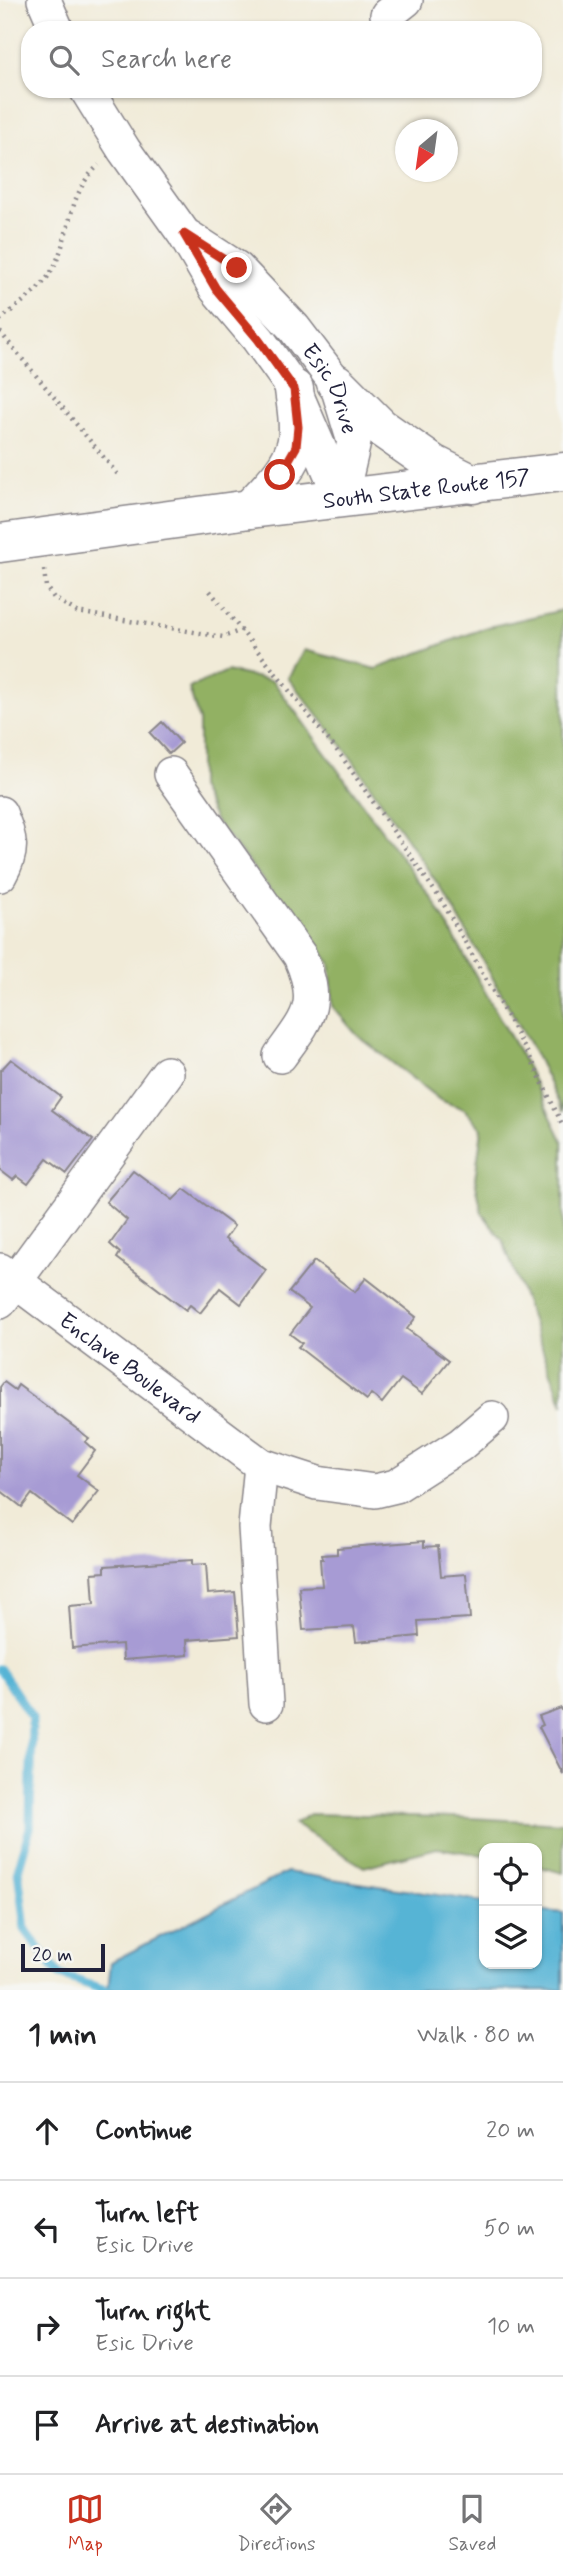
<!DOCTYPE html>
<meta charset="utf-8">
<style>
body{margin:0;font-family:Mynerve,sans-serif;background:#f6f6f6;color:#202124}
.controls{position:absolute;right:21px;bottom:21px;display:grid;overflow:hidden;border-radius:14px;box-shadow:0 2px 5px #0004}
.controls button{width:63px;height:63px;display:grid;place-items:center;padding:0;border:0;border-bottom:2px solid #e0e0e0;background:#fff;color:#202124;font:35px sans-serif}
.compass{position:absolute;left:395px;top:119px;width:63px;height:63px;border-radius:50%;background:#fff;box-shadow:0 2px 5px #0004;rotate:209deg}
.scale{position:absolute;left:21px;bottom:18px;width:84px;box-sizing:border-box;padding-left:7px;border:4px solid #22223b;border-top:0;font-size:19px;line-height:24px;white-space:nowrap;color:#22223b;-webkit-text-stroke:5px #f6f6f2;paint-order:stroke}
.stop{position:absolute;width:21px;height:21px;margin:-16px;border:5px solid #c8321e;border-radius:50%;background:#fff}
.stop.end{background:#c8321e;border-color:#fff;box-shadow:0 2px 7px #0008}
.list{margin:0;padding:0;list-style:none}
h2{display:flex;justify-content:space-between;align-items:center;height:91px;margin:0;padding:0 28px;font-size:30px}
h2 small{font-size:23px;font-weight:400;color:#757577}
.list li{display:grid;grid-template-columns:46px 1fr auto;gap:21px;align-items:center;box-sizing:border-box;height:98px;padding:0 28px;border-top:2px solid #e0e0e0}
.list b{display:block;font-size:26px;white-space:nowrap}
.list p{margin:0;font-size:23px;white-space:nowrap;color:#757577}
.list em{font-size:23px;font-style:normal;color:#757577}
.icon{flex:none;width:38px;height:38px;fill:none;stroke:currentColor;stroke-width:2;stroke-linecap:round;stroke-linejoin:round}
.map{position:relative;flex:none;width:563px;height:1990px;overflow:hidden}
.search{position:absolute;background:#fff;box-shadow:0 2px 5px #0004;left:21px;right:21px;top:21px;height:77px;display:flex;align-items:center;gap:18px;box-sizing:border-box;padding:0 24px;border-radius:28px;color:#757577;font-size:26px}
.sheet{height:483px;background:#fff}
nav{display:flex;justify-content:space-around;align-items:center;box-sizing:border-box;height:98px;border-top:2px solid #e0e0e0;background:#fff;font-size:19px;color:#757577}
nav a{display:grid;justify-items:center;gap:4px}
nav .on{color:#c8321e}
.map>svg:first-child{display:block}
.forest{fill:#92b164;stroke:#5a6a50;stroke-width:2}
.water{fill:#57b4d5;stroke:#3c6b88;stroke-width:2}
.lines{fill:none;stroke-linecap:round;stroke-linejoin:round}
.stream{stroke:#57b4d5;stroke-width:9}
.building{fill:#a79bd4}
.minor-casing{stroke:#8a868a;stroke-width:36}
.major-casing{stroke:#8a868a;stroke-width:41}
.path{stroke:#8a868a;stroke-width:4.5;stroke-dasharray:2 5;stroke-linecap:butt}
.minor{stroke:#fff;stroke-width:33}
.major{stroke:#fff;stroke-width:38}
.route{stroke:#c8321e;stroke-width:9}
.labels{text-anchor:middle;stroke-width:6;stroke-linejoin:round;paint-order:stroke}
.street-label{font-size:23px;fill:#22223b;stroke:#f6f6f2}
</style>
<div class="map">
<svg width="563" height="1990" viewBox="0 0 563 1990">
<rect width="100%" height="100%" fill="#f6f6f2"/>
<filter id="ink" filterUnits="userSpaceOnUse"><feTurbulence type="fractalNoise" baseFrequency=".0143" numOctaves="2"/><feDisplacementMap in="SourceGraphic" scale="14" xChannelSelector="R" yChannelSelector="G"/><feConvolveMatrix kernelMatrix="1 2 1 2 8 2 1 2 1" color-interpolation-filters="sRGB"/></filter>
<filter id="wash" filterUnits="userSpaceOnUse"><feTurbulence type="fractalNoise" baseFrequency=".00686" numOctaves="4" result="noise"/><feDisplacementMap in="SourceGraphic" scale="28" xChannelSelector="R" yChannelSelector="G"/><feGaussianBlur stdDeviation="1.57" result="paint"/><feColorMatrix in="noise" values="0 0 0 0 0 0 0 0 0 0 0 0 0 0 0 0 0 1.4 0 .05"/><feComposite in="paint" operator="in"/></filter>
<g filter="url(#wash)">
<rect width="100%" height="100%" fill="#f1ebd8"/>
<path class="forest" d="M563 610V1112L536 1055 448 899 347 752 288 678 304 650 376 669 488 627Z
M227 671 273 681 436 905 523 1059 563 1142V1405L503 1241 482 1213 475 1179 482 1129 464 1109 440 1100 356 1034 333 1007 330 963 216 822 199 787V721L189 688Z
M310 1814 452 1817 563 1823V1873L537 1866V1848H484V1855L437 1848 364 1867 294 1824Z"/>
<path class="water" d="M287 1872 484 1902V1964H537V1910L563 1913V1990H108L111 1962Z"/>
<g class="lines">
<path class="stream" d="M0 1669 32 1718 30 1828 18 1870 25 1929 59 1975 106 1990"/>
</g>
<g id="blocks">
<path class="building" d="M162 722 181 743 169 754 150 733Z
M11 1059 61 1097 52 1110 93 1140 67 1174 47 1159 28 1184 17 1176 13 1180 0 1170V1071Z
M133 1170 173 1200 184 1189 234 1226 225 1239 266 1270 241 1304 220 1288 200 1313 190 1305 186 1310 117 1258 120 1253 110 1244 127 1220 106 1202Z
M314 1261 355 1292 366 1278 416 1317 407 1329 449 1360 422 1394 401 1379 382 1403 371 1394 367 1400 298 1347 302 1343 290 1334 310 1308 289 1292Z
M4 1382 15 1390 18 1385 89 1438 85 1442 95 1451 77 1475 99 1491 72 1525 32 1494 22 1507 0 1490V1387Z
M424 1541V1547L438 1546 441 1576 466 1574 470 1618 418 1621 419 1636 356 1642 354 1627 303 1630 299 1587 322 1586 320 1559H323L322 1555 337 1554V1548Z
M192 1560V1565L206 1564 208 1594 235 1592 239 1636 187 1640 188 1655 123 1660 122 1644 72 1648 69 1606 94 1604 92 1573 105 1572V1566Z
M561 1708 563 1712V1774L539 1727 543 1725 539 1716Z"/>
</g>
</g>
<g filter="url(#ink)">
<use href="#blocks" fill-opacity="0" stroke="#8a868a" stroke-width="2"/>
<g class="lines">
<defs>
<g id="minor">
<path d="M44 0 57 30"/>
<path d="M387 15 406 0"/>
<path d="M86 89 124 150 184 234 216 289 258 339 294 389 341 498"/>
<path id="s1" d="M189 237 237 268 294 328 336 383 354 442 341 498"/>
<path d="M171 774 300 956C321 1005 309 1016 280 1056"/>
<path d="M0 813C10 839 15 849 0 875"/>
<path id="s2" d="M0 1270 261 1465 317 1483 375 1491 396 1486 460 1445 492 1418"/>
<path d="M0 1302 167 1073"/>
<path d="M261 1465 255 1527 266 1704"/>
</g>
<g id="major">
<path d="M336 383 380 427 433 464 473 484"/>
<path d="M250 509C266 491 290 470 296 445 301 428 296 407 294 389"/>
<path id="s3" d="M0 543 250 509 563 472"/>
</g>
</defs>
<use href="#minor" class="minor-casing"/>
<use href="#major" class="major-casing"/>
<path class="path" d="M0 320C17 305 40 291 51 272 72 236 66 194 99 165
M0 332 120 477
M44 570 46 587 54 598 77 612 223 637 242 630
M210 591 342 757 443 903 531 1059 563 1126"/>
<use href="#minor" class="minor"/>
<use href="#major" class="major"/>
</g>
</g>
<g class="lines" filter="url(#ink)">
<path class="route" d="M237 268 184 234 216 289 258 339 294 389 298 427 296 447 280 475"/>
</g>
<g class="labels">
<g class="street-label">
<text dy="8" stroke="none"><textPath href="#s1" startOffset="212">Esic Drive</textPath></text>
<text dy="8" stroke="none"><textPath href="#s3" startOffset="430">South State Route 157</textPath></text>
<text dy="8" stroke="none"><textPath href="#s2" startOffset="163">Enclave Boulevard</textPath></text>
</g>
</g>
</svg>
<div class="controls">
<button><svg class="icon" aria-label="locate" viewBox="0 0 24 24"><circle cx="12" cy="12" r="6"/><path d="M12 2v4M12 18v4M2 12h4M18 12h4"/></svg></button>
<button><svg class="icon" aria-label="layers" viewBox="0 0 24 24"><path d="M12 4l9 5-9 5-9-5zM3 14l9 5 9-5"/></svg></button>
</div>
<svg class="compass" viewBox="-18 -18 36 36"><path d="M0-13l5 13h-10z" fill="#e53935"/><path d="M0 13l5-13h-10z" fill="#757577"/></svg>
<div class="scale">20 m</div>
<div class="stop" style="left:280px;top:475px"></div>
<div class="stop end" style="left:237px;top:268px"></div>
<div class="search"><svg class="icon" aria-label="search" viewBox="0 0 24 24"><circle cx="10" cy="10" r="6"/><path d="M15 15l6 6"/></svg>Search here</div>
</div>
<section class="sheet">
<h2>1 min<small>Walk · 80 m</small></h2>
<ul class="list">
<li><svg class="icon" aria-label="ahead" viewBox="0 0 24 24"><path d="M12 20V5M6 11l6-6 6 6"/></svg><div><b>Continue</b></div><em>20 m</em></li>
<li><svg class="icon" aria-label="left" viewBox="0 0 24 24"><path d="M17 20v-9H6M10 6l-5 5 5 5"/></svg><div><b>Turn left</b><p>Esic Drive</p></div><em>50 m</em></li>
<li><svg class="icon" aria-label="right" viewBox="0 0 24 24"><path d="M7 20v-9h11M14 6l5 5-5 5"/></svg><div><b>Turn right</b><p>Esic Drive</p></div><em>10 m</em></li>
<li><svg class="icon" aria-label="arrive" viewBox="0 0 24 24"><path d="M6 21V4h12l-3 4 3 4H6"/></svg><div><b>Arrive at destination</b></div></li>
</ul>
</section>
<nav>
<a class="on"><svg class="icon" aria-label="map" viewBox="0 0 24 24"><path d="M3 6l6-2 6 2 6-2v14l-6 2-6-2-6 2zM9 4v14M15 6v14"/></svg>Map</a>
<a><svg class="icon" aria-label="directions" viewBox="0 0 24 24"><path d="M12 3l9 9-9 9-9-9zM9 14v-3h6M13 9l2 2-2 2"/></svg>Directions</a>
<a><svg class="icon" aria-label="saved" viewBox="0 0 24 24"><path d="M7 4h10v16l-5-4-5 4z"/></svg>Saved</a>
</nav>
